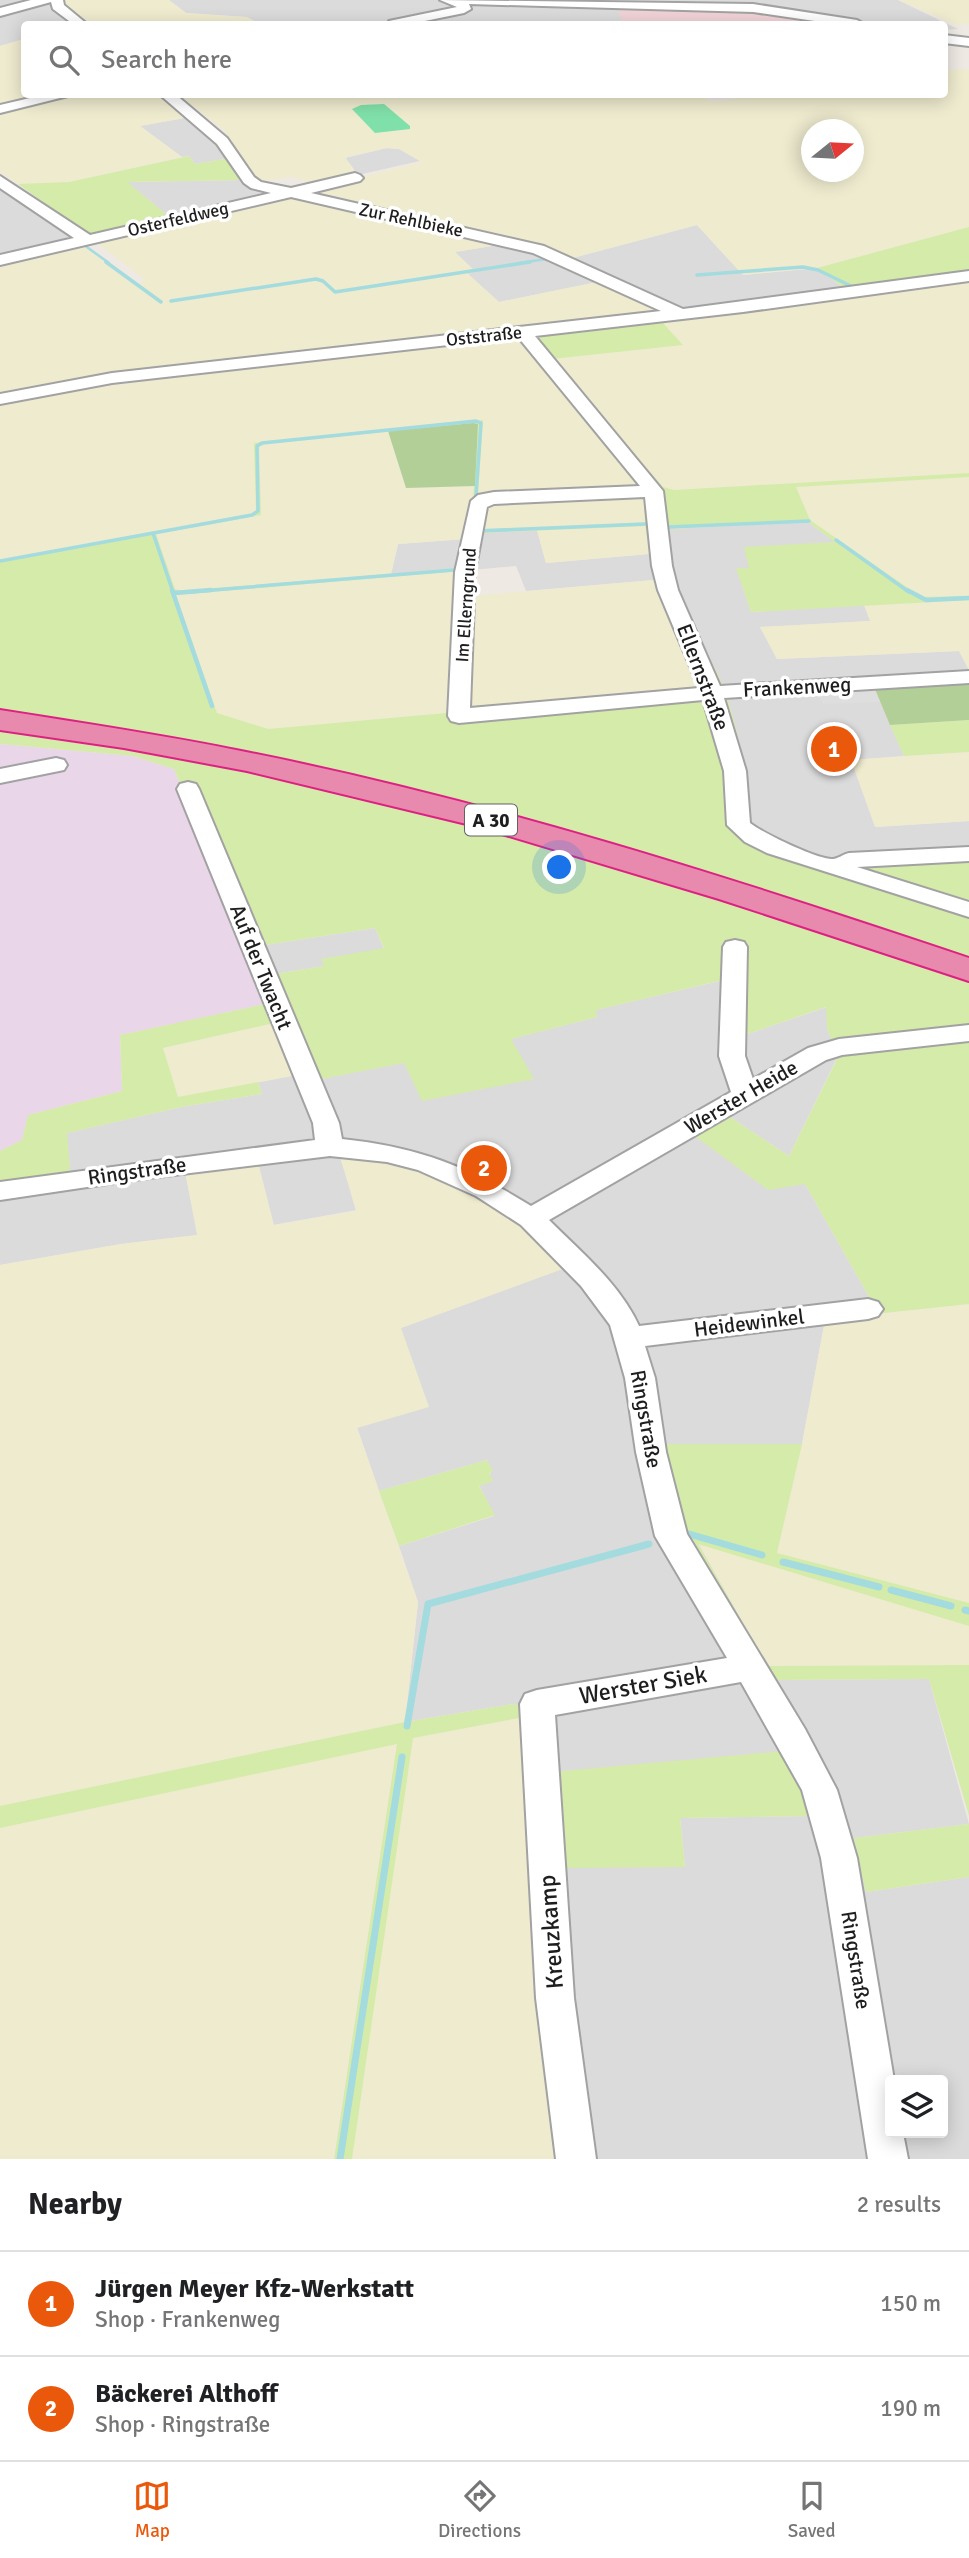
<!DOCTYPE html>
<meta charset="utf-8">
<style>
body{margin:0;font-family:Signika,sans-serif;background:#f6f6f6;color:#202124}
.controls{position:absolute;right:21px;bottom:21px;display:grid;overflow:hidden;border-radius:7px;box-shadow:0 4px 18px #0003}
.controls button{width:63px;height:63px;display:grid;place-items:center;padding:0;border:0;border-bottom:2px solid #e0e0e0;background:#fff;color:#202124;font:35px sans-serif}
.compass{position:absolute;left:801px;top:119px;width:63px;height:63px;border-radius:50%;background:#fff;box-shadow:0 4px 18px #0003;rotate:72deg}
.you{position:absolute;left:560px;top:868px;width:24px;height:24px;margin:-18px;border:5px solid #fff;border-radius:50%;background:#1a73e8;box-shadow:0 0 0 10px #1a73e833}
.badge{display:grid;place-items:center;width:46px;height:46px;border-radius:50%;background:#ea580c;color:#fff;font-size:23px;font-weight:700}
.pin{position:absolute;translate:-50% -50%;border:4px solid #fff;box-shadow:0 2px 7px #0006}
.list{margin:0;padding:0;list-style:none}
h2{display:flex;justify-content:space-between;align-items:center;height:91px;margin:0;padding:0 28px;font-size:30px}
h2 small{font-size:23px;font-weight:400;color:#757577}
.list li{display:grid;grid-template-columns:46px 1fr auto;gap:21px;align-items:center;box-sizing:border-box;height:105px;padding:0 28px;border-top:2px solid #e0e0e0}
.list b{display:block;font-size:26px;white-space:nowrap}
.list p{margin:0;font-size:23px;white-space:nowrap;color:#757577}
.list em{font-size:23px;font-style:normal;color:#757577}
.icon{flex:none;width:38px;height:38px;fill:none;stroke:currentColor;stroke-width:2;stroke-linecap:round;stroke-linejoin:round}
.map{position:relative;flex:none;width:969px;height:2159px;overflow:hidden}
.search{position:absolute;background:#fff;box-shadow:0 4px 18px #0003;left:21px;right:21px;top:21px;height:77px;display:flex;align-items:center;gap:18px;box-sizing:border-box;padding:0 24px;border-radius:7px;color:#757577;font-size:26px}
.sheet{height:301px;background:#fff}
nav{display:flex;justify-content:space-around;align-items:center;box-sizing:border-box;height:98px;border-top:2px solid #e0e0e0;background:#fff;font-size:19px;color:#757577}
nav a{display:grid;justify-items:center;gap:4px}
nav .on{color:#ea580c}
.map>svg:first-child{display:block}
.residential{fill:#dcdbdb;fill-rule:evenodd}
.commercial{fill:#f1d3d7}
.industrial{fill:#e9d6e8}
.farmland{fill:#eeebcf;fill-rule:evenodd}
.grass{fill:#d5eba9;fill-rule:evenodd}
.forest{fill:#b2cf98}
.pitch{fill:#80e0a9}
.parking{fill:#dedede}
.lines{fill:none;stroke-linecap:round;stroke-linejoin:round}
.stream-far3{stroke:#a3dbde;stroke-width:2.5}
.stream-far2{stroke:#a3dbde;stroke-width:3.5}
.stream-far1{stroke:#a3dbde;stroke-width:4.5}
.stream{stroke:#a3dbde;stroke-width:7}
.minor-casing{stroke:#a2a2a2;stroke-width:4}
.highway-casing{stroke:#dd2184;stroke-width:4}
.minor{fill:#fff;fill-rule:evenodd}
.highway{fill:#e88aad;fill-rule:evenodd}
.labels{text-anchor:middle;stroke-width:7;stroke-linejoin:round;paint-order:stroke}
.far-street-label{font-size:18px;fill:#1e1e1e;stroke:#fff}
.shield{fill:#fff;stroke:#626262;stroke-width:2}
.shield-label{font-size:19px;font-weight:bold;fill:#1e1e1e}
.street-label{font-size:21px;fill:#1e1e1e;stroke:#fff}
.near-street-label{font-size:24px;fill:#1e1e1e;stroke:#fff}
</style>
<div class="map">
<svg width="969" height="2159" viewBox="0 0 969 2159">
<rect width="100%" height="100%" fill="#efe9e4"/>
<path class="residential" d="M0 0H65L64 6 87 21 75 24H24V39L0 46Z
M169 0H898L958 29 945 30 944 24H849L752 9 618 6 623 22 597 24H260L246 17 186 13Z
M190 117 231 158 195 164 189 156 182 157 140 126Z
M387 148 399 149 420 161 358 175 345 158Z
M241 180 261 193 258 198 172 219 126 182Z
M0 183 85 239 0 259Z
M697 225 743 275 817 268 848 291 684 311 569 259Z
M504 244 519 247 602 281 499 302 467 273 474 272 455 252Z
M808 522 836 542 749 568 737 569 751 612 864 605 871 621 760 627 777 659 959 651 969 670V681L874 687 904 756 851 760 876 827 969 821V851L827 860 804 854 747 827 722 684 678 590 671 563 669 529Z
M537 530 546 563 649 554 654 580 526 591 516 566 471 570 478 533Z
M465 539 459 568 391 574 398 544Z
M375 928 384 949 322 959 324 966 256 977 246 948Z
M724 980 727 1041 827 1007V1028L838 1056 789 1156 730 1117 805 1184 872 1302 825 1320 802 1444 663 1445 769 1680 929 1679 969 1824 855 1838 866 1892 969 1877V2159H588L557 1867 685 1866 680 1818 810 1816 551 1772 513 1704 405 1722 418 1602 399 1546 494 1516 479 1485 492 1471 487 1460 379 1491 357 1427 401 1328 567 1267 339 1154 357 1210 273 1225 185 1171 198 1235 121 1244 0 1265V1189L71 1178 66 1133 181 1107 262 1094 258 1082 308 1073 312 1081 510 1039 597 1017 595 1010ZM890 2080H943V2133H890Z"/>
<path class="commercial" d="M618 5 752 9 849 24H597L622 22Z"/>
<path class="industrial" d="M0 744 133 756 174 769 266 1004 120 1035 122 1091 28 1115 22 1140 0 1151Z"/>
<path class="farmland" d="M65 0H169L186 13 247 17 260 24H75L86 21 64 5Z
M898 0H969V24L956 25Z
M24 39V94L54 95 0 106V46Z
M966 69 969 70V227L817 268 743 275 697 225 569 259 306 194 325 186 422 162 399 149 387 148 345 157 358 175 319 185 292 177 247 183 241 180 231 157 212 136 226 132 179 95 696 94 714 102 770 94H944L945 70ZM811 130H853V172H811Z
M163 94 190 117 140 126 182 157 69 182 18 184 0 172V112L82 95Z
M286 197 504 244 455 252 475 271 468 274 499 302 602 281 660 310 658 315 0 396V265L83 246 136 285 145 280 96 242Z
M969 280V473L674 490 663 487 552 359 683 345 662 322Z
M521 339 642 485 635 489 478 496 482 420 255 443 256 511 250 515 0 560V406L68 392 188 375Z
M388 431 406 488 475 486 465 539 398 544 391 574 182 591 175 589 156 534 261 515 259 447 265 444Z
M969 477V596L921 597 810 520 796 487Z
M636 494 644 497 645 523 479 531 484 505 492 501Z
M645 525 649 554 546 563 537 530Z
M459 570 453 707 446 713 268 729 217 713 176 594Z
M654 580 697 686 690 691 475 710 466 706 470 596Z
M969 600V670L959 651 777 659 760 627 870 621 864 605Z
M969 752V821L875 827 851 760Z
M274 1022 297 1075 178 1098 162 1049Z
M339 1153 356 1154 436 1172 527 1226 568 1267 401 1328 429 1407 357 1428 418 1602 405 1722 0 1806V1265L121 1244 197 1235 185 1171 258 1162 274 1225 356 1211Z
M969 1304V1603L777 1553 802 1444 825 1320Z
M698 1543 969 1626V1665L767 1666Z
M519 1718 526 1723 565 2159H352L412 1738Z
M397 1743 333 2159H0V1828Z"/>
<path class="grass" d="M189 156 195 164 231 158 241 180 127 182 172 219 91 236 18 184 69 182Z
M969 227V274L848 291 817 268Z
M662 322 683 345 552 359 535 338 539 335Z
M594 407 663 487 674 490 969 473V477L796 487 810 520 921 597 969 596V600L751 612 736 568H749L744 547 835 542 808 522 669 529C664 584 699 633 721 681 732 707 738 738 744 765L725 766 726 815 737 830 831 871 969 851V1304L875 1314 872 1302 805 1184 768 1190 696 1137 730 1117 789 1156 838 1057 827 1028 826 1007 727 1041 723 980 596 1010 597 1017 511 1039 534 1079 422 1101 404 1063 311 1081 274 1023 163 1048 178 1097 258 1082 262 1094 181 1107 67 1133 71 1178 0 1189V1151L22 1140 28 1115 122 1091 120 1035 265 1004 256 977 324 966 321 959 384 948 375 928 246 948 174 769 133 756 0 744V560L250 515 256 511 254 443 483 420 478 496 635 489 641 485 580 409ZM473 423 478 425 473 501 459 568 182 591 175 589 156 534 261 515 259 447 265 444ZM636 494 644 497 645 523 479 531 484 505 492 501ZM645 526 657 592 697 686 690 691 475 710 467 706 471 571 478 533ZM459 571 453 707 446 713 268 729 217 713 176 595Z
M969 720V752L904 756 890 725Z
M669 1444H802L777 1553 969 1603V1626L698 1544 767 1666 969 1665V1816L929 1679 769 1680 684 1533 662 1445Z
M487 1460 493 1471 489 1473 493 1481 479 1486 495 1515 399 1546 379 1491Z
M513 1704 550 1715 551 1772 783 1751 802 1787 810 1816 680 1818 685 1867 557 1868 526 1723 519 1718 413 1738 352 2159H334L397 1744 0 1828V1806L405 1722Z
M969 1824V1877L866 1892 854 1838Z"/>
<path class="forest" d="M473 423 478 424 475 486 406 488 388 431Z
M969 681V720L890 725 874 687Z"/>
<path class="pitch" d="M384 104 410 126V129L375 133 352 109 361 105Z"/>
<path class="parking" d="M873 685 880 702 823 704 816 689Z"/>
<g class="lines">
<path class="stream-far3" d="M79 245H84L109 263
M519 263 547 259"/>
<path class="stream-far2" d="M106 262 161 302
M697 275 803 267 818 270 855 288
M171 301 316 279 323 281 335 292 530 262
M668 527 809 521
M477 531 645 524
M153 533 173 592
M836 540 909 592
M0 561 252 515 258 511 257 446 262 443 476 421 481 423 476 495
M189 592 454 570"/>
<path class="stream-far1" d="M172 590 212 706
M907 590 926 600 969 598
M174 593 211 590"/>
<path class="stream" d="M689 1534 762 1555
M783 1562 879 1587
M891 1590 951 1606
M965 1610 969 1611
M407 1726 428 1604 649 1544
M340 2159 402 1757"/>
<defs>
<path id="minor" d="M31 0H63L64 5 87 24H73L53 9 51 2 0 16V8Z
M440 0 753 4 857 20 864 24H835L753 12 469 4 471 9 464 13 410 24H387L389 21 457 7Z
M944 35 969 38V46L944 43Z
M47 94H76L0 113V105Z
M159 94H175L227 138 254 177 261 182 291 188 355 173 360 175 363 178 360 181 311 193 544 246 683 309 969 271V281L743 312 535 336 663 491 672 566 678 590 720 686 969 671V683L724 698 746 771 750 823C763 833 818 860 833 859 837 859 844 854 849 853L969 847V861L857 867 969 902V917L767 853 745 842 727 825 724 771 703 700 459 723 451 721 448 716 455 572 471 501 478 495 494 492 640 486 518 337 112 383 0 404V394L112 373 661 311 533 253 291 197 0 265V255L74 238 0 188V176L90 235 271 193 251 188 244 183 217 144ZM645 497 652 566 658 590 699 688 470 708 475 572 487 507 494 504Z
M56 758 64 760 67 765 64 770 0 783V769Z
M188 782 196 784 199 789 339 1123 342 1139C418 1147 467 1166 531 1206L731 1092 719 1056 723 947 726 942 735 940 744 942 747 947 745 1056 753 1079 808 1048 839 1039 969 1025V1041L842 1055 826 1060 549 1220C581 1252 620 1284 639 1326L868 1299 878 1302 883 1309 878 1316 868 1319 645 1346 655 1378 666 1452 687 1534 805 1729 837 1790 857 1858 894 2080H890V2133H903L908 2159H868L821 1858 802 1790 741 1682 555 1715 574 1998 596 2159H556L536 1998 520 1704 525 1694 537 1690 727 1658 655 1536 636 1452 625 1378 610 1325 581 1286 521 1225 476 1196 418 1170 387 1162 330 1156 141 1179 0 1200V1182L315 1140 313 1123 177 789 180 784Z"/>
<path id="highway" d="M0 710C82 723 164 735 246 752 492 801 731 878 969 958V981L719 899 479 827 247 771 124 748 0 730Z"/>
</defs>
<use href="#minor" class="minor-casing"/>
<use href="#highway" class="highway-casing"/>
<use href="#minor" class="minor"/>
<use href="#highway" class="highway"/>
</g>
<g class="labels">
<g class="far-street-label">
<text transform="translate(178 219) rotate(-13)" y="6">Osterfeldweg</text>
<text transform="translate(411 220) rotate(12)" y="6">Zur Rehlbieke</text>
<text transform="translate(484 336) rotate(-6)" y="6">Oststraße</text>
<text transform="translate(466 605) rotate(-86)" y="6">Im Ellerngrund</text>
</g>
<rect class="shield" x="465" y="804.5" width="52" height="31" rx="5"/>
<g class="shield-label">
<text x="491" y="827">A 30</text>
</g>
<g class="street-label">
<text transform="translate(703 677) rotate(69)" y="7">Ellernstraße</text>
<text transform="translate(797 687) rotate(-3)" y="7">Frankenweg</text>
<text transform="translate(261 967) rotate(68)" y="7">Auf der Twacht</text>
<text transform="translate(741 1097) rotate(-30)" y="7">Werster Heide</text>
<text transform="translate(137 1171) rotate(-8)" y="7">Ringstraße</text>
<text transform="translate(749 1323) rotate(-7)" y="7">Heidewinkel</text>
<text transform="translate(646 1419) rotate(80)" y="7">Ringstraße</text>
<text transform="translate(856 1960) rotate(81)" y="7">Ringstraße</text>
</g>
<g class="near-street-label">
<text transform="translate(643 1685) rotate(-10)" y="8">Werster Siek</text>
<text transform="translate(551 1932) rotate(-94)" y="8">Kreuzkamp</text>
</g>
</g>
</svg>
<div class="controls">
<button><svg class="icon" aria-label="layers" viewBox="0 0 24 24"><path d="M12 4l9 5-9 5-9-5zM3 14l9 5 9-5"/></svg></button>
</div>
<svg class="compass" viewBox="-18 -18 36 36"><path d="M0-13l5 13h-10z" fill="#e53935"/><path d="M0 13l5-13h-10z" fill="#757577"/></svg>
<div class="you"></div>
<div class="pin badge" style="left:834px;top:749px">1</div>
<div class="pin badge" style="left:484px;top:1168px">2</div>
<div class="search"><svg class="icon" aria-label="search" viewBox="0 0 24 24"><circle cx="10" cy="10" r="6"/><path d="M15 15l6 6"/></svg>Search here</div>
</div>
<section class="sheet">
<h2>Nearby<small>2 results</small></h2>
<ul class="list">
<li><span class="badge">1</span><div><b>Jürgen Meyer Kfz-Werkstatt</b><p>Shop · Frankenweg</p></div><em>150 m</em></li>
<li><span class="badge">2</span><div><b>Bäckerei Althoff</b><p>Shop · Ringstraße</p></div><em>190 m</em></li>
</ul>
</section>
<nav>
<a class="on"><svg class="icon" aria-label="map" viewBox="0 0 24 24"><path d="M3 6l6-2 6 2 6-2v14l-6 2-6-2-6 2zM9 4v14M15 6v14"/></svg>Map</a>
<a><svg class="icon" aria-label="directions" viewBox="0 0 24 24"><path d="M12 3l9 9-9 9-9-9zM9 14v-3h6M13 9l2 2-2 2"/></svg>Directions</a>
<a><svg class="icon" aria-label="saved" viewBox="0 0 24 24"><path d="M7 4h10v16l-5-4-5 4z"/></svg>Saved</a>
</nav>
